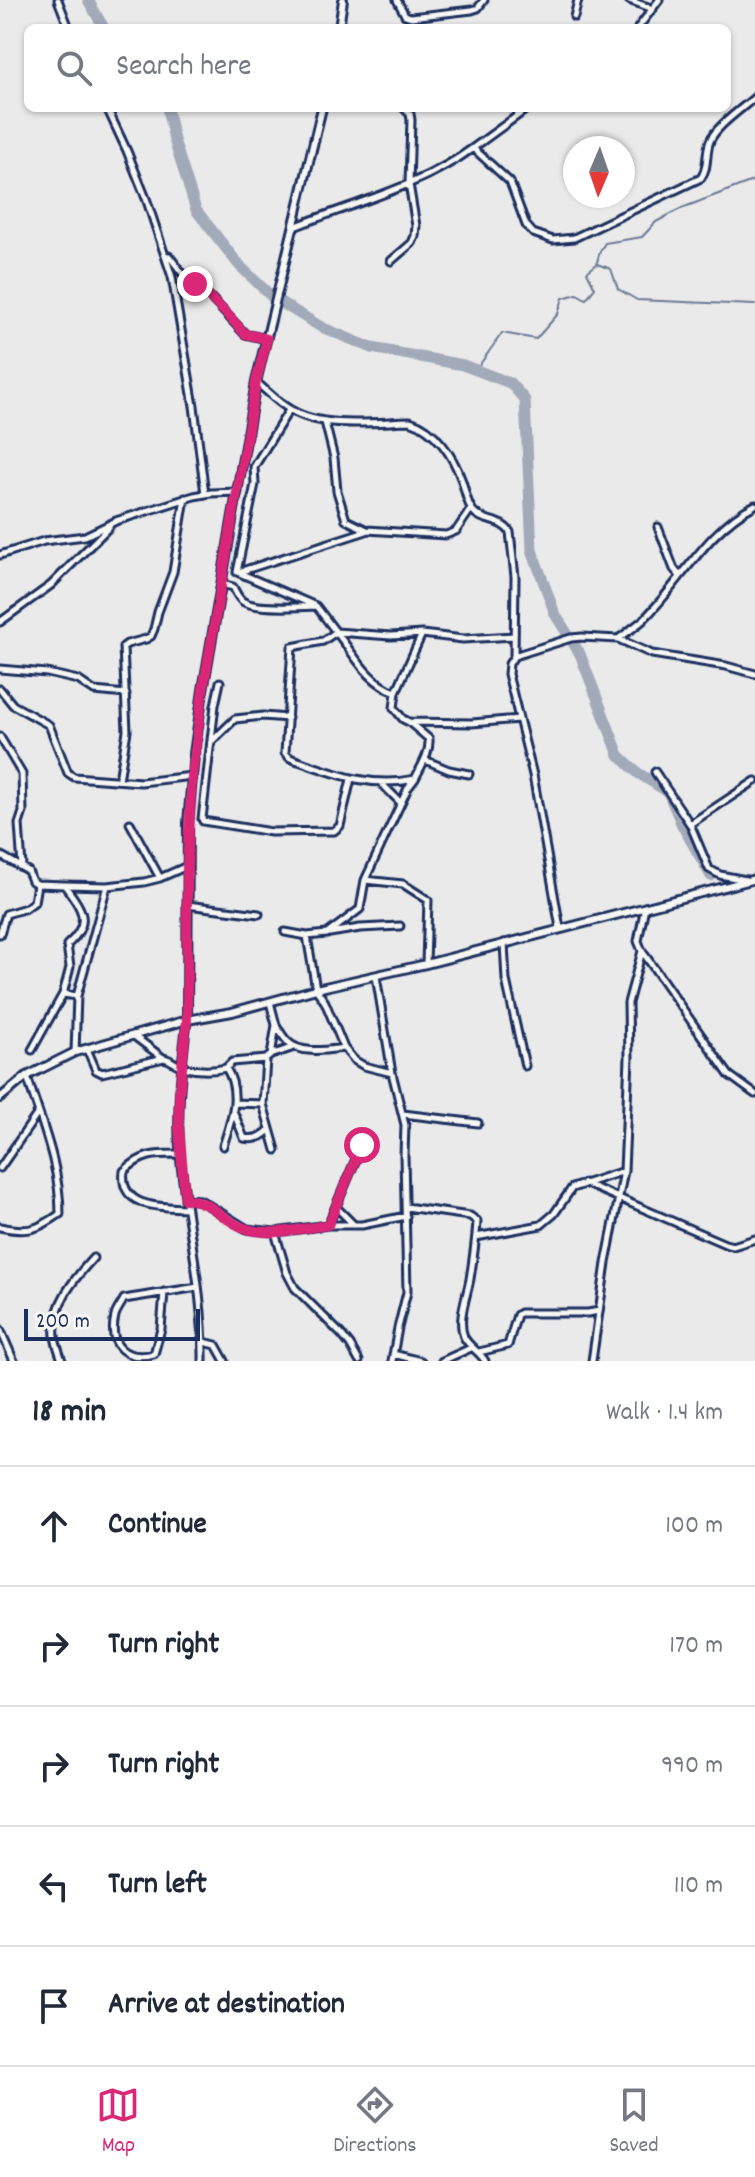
<!DOCTYPE html>
<meta charset="utf-8">
<style>
body{margin:0;font-family:Dekko,sans-serif;background:#f2f2f3;color:#1f2937}
.compass{position:absolute;left:563px;top:136px;width:72px;height:72px;border-radius:50%;background:#fff;box-shadow:0 2px 6px #0004;rotate:182deg}
.scale{position:absolute;left:24px;bottom:20px;width:176px;box-sizing:border-box;padding-left:8px;border:4px solid #1b2f5e;border-top:0;font-size:22px;line-height:28px;white-space:nowrap;color:#1b2f5e;-webkit-text-stroke:6px #f6f6f2;paint-order:stroke}
.stop{position:absolute;width:24px;height:24px;margin:-18px;border:6px solid #db2777;border-radius:50%;background:#fff}
.stop.end{background:#db2777;border-color:#fff;box-shadow:0 2px 8px #0008}
.list{margin:0;padding:0;list-style:none}
h2{display:flex;justify-content:space-between;align-items:center;height:104px;margin:0;padding:0 32px;font-size:34px}
h2 small{font-size:26px;font-weight:400;color:#747a83}
.list li{display:grid;grid-template-columns:52px 1fr auto;gap:24px;align-items:center;box-sizing:border-box;height:120px;padding:0 32px;border-top:2px solid #e0e1e3}
.list b{display:block;font-size:30px;white-space:nowrap}
.list em{font-size:26px;font-style:normal;color:#747a83}
.icon{flex:none;width:44px;height:44px;fill:none;stroke:currentColor;stroke-width:2;stroke-linecap:round;stroke-linejoin:round}
.map{position:relative;flex:none;width:755px;height:1361px;overflow:hidden}
.search{position:absolute;background:#fff;box-shadow:0 2px 6px #0004;left:24px;right:24px;top:24px;height:88px;display:flex;align-items:center;gap:20px;box-sizing:border-box;padding:0 28px;border-radius:12px;color:#747a83;font-size:30px}
.sheet{height:704px;background:#fff}
nav{display:flex;justify-content:space-around;align-items:center;box-sizing:border-box;height:112px;border-top:2px solid #e0e1e3;background:#fff;font-size:22px;color:#747a83}
nav a{display:grid;justify-items:center;gap:4px}
nav .on{color:#db2777}
.map>svg:first-child{display:block}
.lines{fill:none;stroke-linecap:round;stroke-linejoin:round}
.stream{stroke:#6c7995;stroke-width:2}
.river{stroke:#a2aaba;stroke-width:11}
.minor-casing{stroke:#1b2f5e;stroke-width:11}
.tertiary-casing{stroke:#1b2f5e;stroke-width:12}
.minor{stroke:#f6f6f2;stroke-width:5}
.tertiary{stroke:#f6f6f2;stroke-width:6}
.route{stroke:#db2777;stroke-width:10}
</style>
<div class="map">
<svg width="755" height="1361" viewBox="0 0 755 1361">
<rect width="100%" height="100%" fill="#e9eae9"/>
<filter id="ink" filterUnits="userSpaceOnUse"><feTurbulence type="fractalNoise" baseFrequency=".0125" numOctaves="2"/><feDisplacementMap in="SourceGraphic" scale="16" xChannelSelector="R" yChannelSelector="G"/><feConvolveMatrix kernelMatrix="1 2 1 2 8 2 1 2 1" color-interpolation-filters="sRGB"/></filter>
<g filter="url(#ink)">
<g class="lines">
<path class="stream" d="M597 262 600 251 605 243 642 237 656 222 682 208 755 180
M476 370 502 333 536 339 558 314 563 298 577 294 586 299 595 288 587 272 597 264 611 269 618 289 637 300 755 305"/>
<path class="river" d="M88 0 104 28
M167 108 174 140 196 210 239 265 272 297 321 327 372 348 463 365 510 383 525 400 532 550 555 614 580 654 619 755 638 773 668 792 682 825 711 876"/>
<defs>
<path id="minor" d="M58 0 69 28
M397 0 405 15 411 17 472 10 478 8 484 0
M629 0 653 9
M574 17 578 0
M638 28 659 0
M107 108 127 151 147 201 172 277 194 406 205 494
M473 148 528 108
M294 227C354 203 420 187 473 148L510 182 526 225 533 233 553 240 574 238 701 178C709 167 705 153 710 141 716 126 743 108 755 97
M169 256 183 274 209 296 245 334 267 339
M391 261 412 243 415 236 416 226 409 184 411 120 410 114 404 108
M256 382C267 391 278 403 291 410 322 429 374 422 410 421 436 429 453 456 462 481 465 490 467 504 473 511 483 523 500 518 510 532L515 577 514 656 509 664 508 674 533 775 560 928
M289 410 254 467 255 484 237 572 316 606 336 632 323 641 292 647 285 753 290 758C332 773 369 789 415 779 421 766 430 754 429 739L409 722
M325 422 334 458 337 491 346 520 367 530 446 535 456 531 471 509
M658 527 674 569 680 576
M0 555 44 541 85 536 116 521 194 496 211 493 238 492
M239 572 366 531
M222 584 233 587C236 592 238 599 244 602 256 609 299 607 315 606
M0 622 51 585 109 527
M514 636 463 639 422 634 396 692 394 708 403 719 409 722 472 723 519 719
M618 639C626 633 635 627 643 620 681 583 706 530 755 505
M514 656 571 638 582 637 618 639 652 654 726 666 755 674
M0 669 47 673 78 680 94 691 126 694
M220 682 215 705 202 819 203 821 271 832 334 831 340 826 351 779
M0 689 13 705 49 725 68 773 74 777 141 782 192 776
M396 692C367 682 355 655 336 632L391 636 422 634
M0 737 22 774 23 812 19 824 22 867
M211 742 235 719 263 716 288 718
M425 760 449 770 469 774
M655 772 690 824
M119 780 127 731 123 647 127 644 146 639 151 636 154 629 158 612 173 572 185 498
M382 784 401 803
M130 823 160 878
M0 855 28 871 32 881 37 884 65 885 107 886 144 882 160 878 187 866
M365 880 403 884 428 900 426 964
M746 880 720 875 709 869 690 824 755 781
M65 886C83 910 92 923 67 945L70 967 63 994 77 996 75 1052
M187 905 259 914
M645 907 638 941 642 951 729 1075 755 1094
M285 932 307 936 316 989 325 1002 344 1048 354 1060 364 1066 392 1073
M330 933 360 928 400 926
M0 934 6 914 26 908 34 902 37 884
M307 936 327 934 360 909 365 880 408 788 414 780
M504 943 506 980 525 1066
M376 976 392 1073 405 1125 404 1155 407 1292 398 1328 392 1361
M77 996 107 886
M270 1002 276 1025 271 1055
M187 1020C182 1065 176 1109 180 1154 186 1223 204 1291 203 1361
M276 1025C279 1030 283 1037 287 1041 300 1055 327 1050 344 1048
M134 1036 163 1058
M87 1049 96 1070 102 1073 164 1058C172 1060 176 1065 183 1067 197 1071 213 1071 226 1068 242 1093 231 1121 223 1146
M32 1050 63 994
M266 1059 263 1104 276 1150
M226 1068 232 1062 266 1059 271 1055 294 1047
M235 1103 263 1104
M234 1113 244 1138C254 1140 263 1137 270 1129
M403 1114 478 1123
M180 1154C156 1154 143 1153 124 1171 119 1208 160 1207 186 1208
M0 1168 38 1113
M584 1183 725 1244 733 1246 755 1239
M185 1199 200 1200 247 1229 275 1232 287 1273 295 1288 341 1334 350 1345 359 1361
M406 1207 470 1216 477 1221C476 1241 473 1260 470 1279 467 1296 457 1320 464 1337 469 1347 479 1351 485 1361
M337 1208 354 1225
M328 1225 362 1145
M0 1227C28 1233 37 1230 60 1214 60 1165 41 1122 27 1076
M275 1232 328 1225H362L406 1216
M476 1237 541 1225 554 1214 572 1188 624 1171
M164 1292 161 1329 154 1354C125 1361 108 1346 115 1316 116 1311 121 1305 124 1299L198 1287
M0 1329 14 1361
M204 1342 216 1345 225 1361
M479 1352 508 1345 517 1315 520 1313H588L599 1311
M393 1354 421 1361
M62 1361C60 1353 56 1345 55 1336 52 1305 74 1279 93 1258
M442 1361 471 1348
M592 1361 606 1263 624 1171 629 1058 628 1003 642 951"/>
<path id="tertiary" d="M339 28 343 0
M187 1020 188 823 194 754 203 690 256 382 322 108
M0 1098 27 1076 75 1052 187 1020 232 1012 316 989 426 964 755 879"/>
</defs>
<use href="#minor" class="minor-casing"/>
<use href="#tertiary" class="tertiary-casing"/>
<use href="#minor" class="minor"/>
<use href="#tertiary" class="tertiary"/>
</g>
</g>
<g class="lines" filter="url(#ink)">
<path class="route" d="M195 284 228 315 245 334 267 339 256 382 203 690 192 776 187 866V1020L179 1095V1127L185 1199C216 1202 221 1221 247 1229 272 1237 303 1228 328 1225L362 1145"/>
</g>
</svg>
<svg class="compass" viewBox="-18 -18 36 36"><path d="M0-13l5 13h-10z" fill="#e53935"/><path d="M0 13l5-13h-10z" fill="#747a83"/></svg>
<div class="scale">200 m</div>
<div class="stop" style="left:362px;top:1145px"></div>
<div class="stop end" style="left:195px;top:284px"></div>
<div class="search"><svg class="icon" aria-label="search" viewBox="0 0 24 24"><circle cx="10" cy="10" r="6"/><path d="M15 15l6 6"/></svg>Search here</div>
</div>
<section class="sheet">
<h2>18 min<small>Walk · 1.4 km</small></h2>
<ul class="list">
<li><svg class="icon" aria-label="ahead" viewBox="0 0 24 24"><path d="M12 20V5M6 11l6-6 6 6"/></svg><div><b>Continue</b></div><em>100 m</em></li>
<li><svg class="icon" aria-label="right" viewBox="0 0 24 24"><path d="M7 20v-9h11M14 6l5 5-5 5"/></svg><div><b>Turn right</b></div><em>170 m</em></li>
<li><svg class="icon" aria-label="right" viewBox="0 0 24 24"><path d="M7 20v-9h11M14 6l5 5-5 5"/></svg><div><b>Turn right</b></div><em>990 m</em></li>
<li><svg class="icon" aria-label="left" viewBox="0 0 24 24"><path d="M17 20v-9H6M10 6l-5 5 5 5"/></svg><div><b>Turn left</b></div><em>110 m</em></li>
<li><svg class="icon" aria-label="arrive" viewBox="0 0 24 24"><path d="M6 21V4h12l-3 4 3 4H6"/></svg><div><b>Arrive at destination</b></div></li>
</ul>
</section>
<nav>
<a class="on"><svg class="icon" aria-label="map" viewBox="0 0 24 24"><path d="M3 6l6-2 6 2 6-2v14l-6 2-6-2-6 2zM9 4v14M15 6v14"/></svg>Map</a>
<a><svg class="icon" aria-label="directions" viewBox="0 0 24 24"><path d="M12 3l9 9-9 9-9-9zM9 14v-3h6M13 9l2 2-2 2"/></svg>Directions</a>
<a><svg class="icon" aria-label="saved" viewBox="0 0 24 24"><path d="M7 4h10v16l-5-4-5 4z"/></svg>Saved</a>
</nav>
